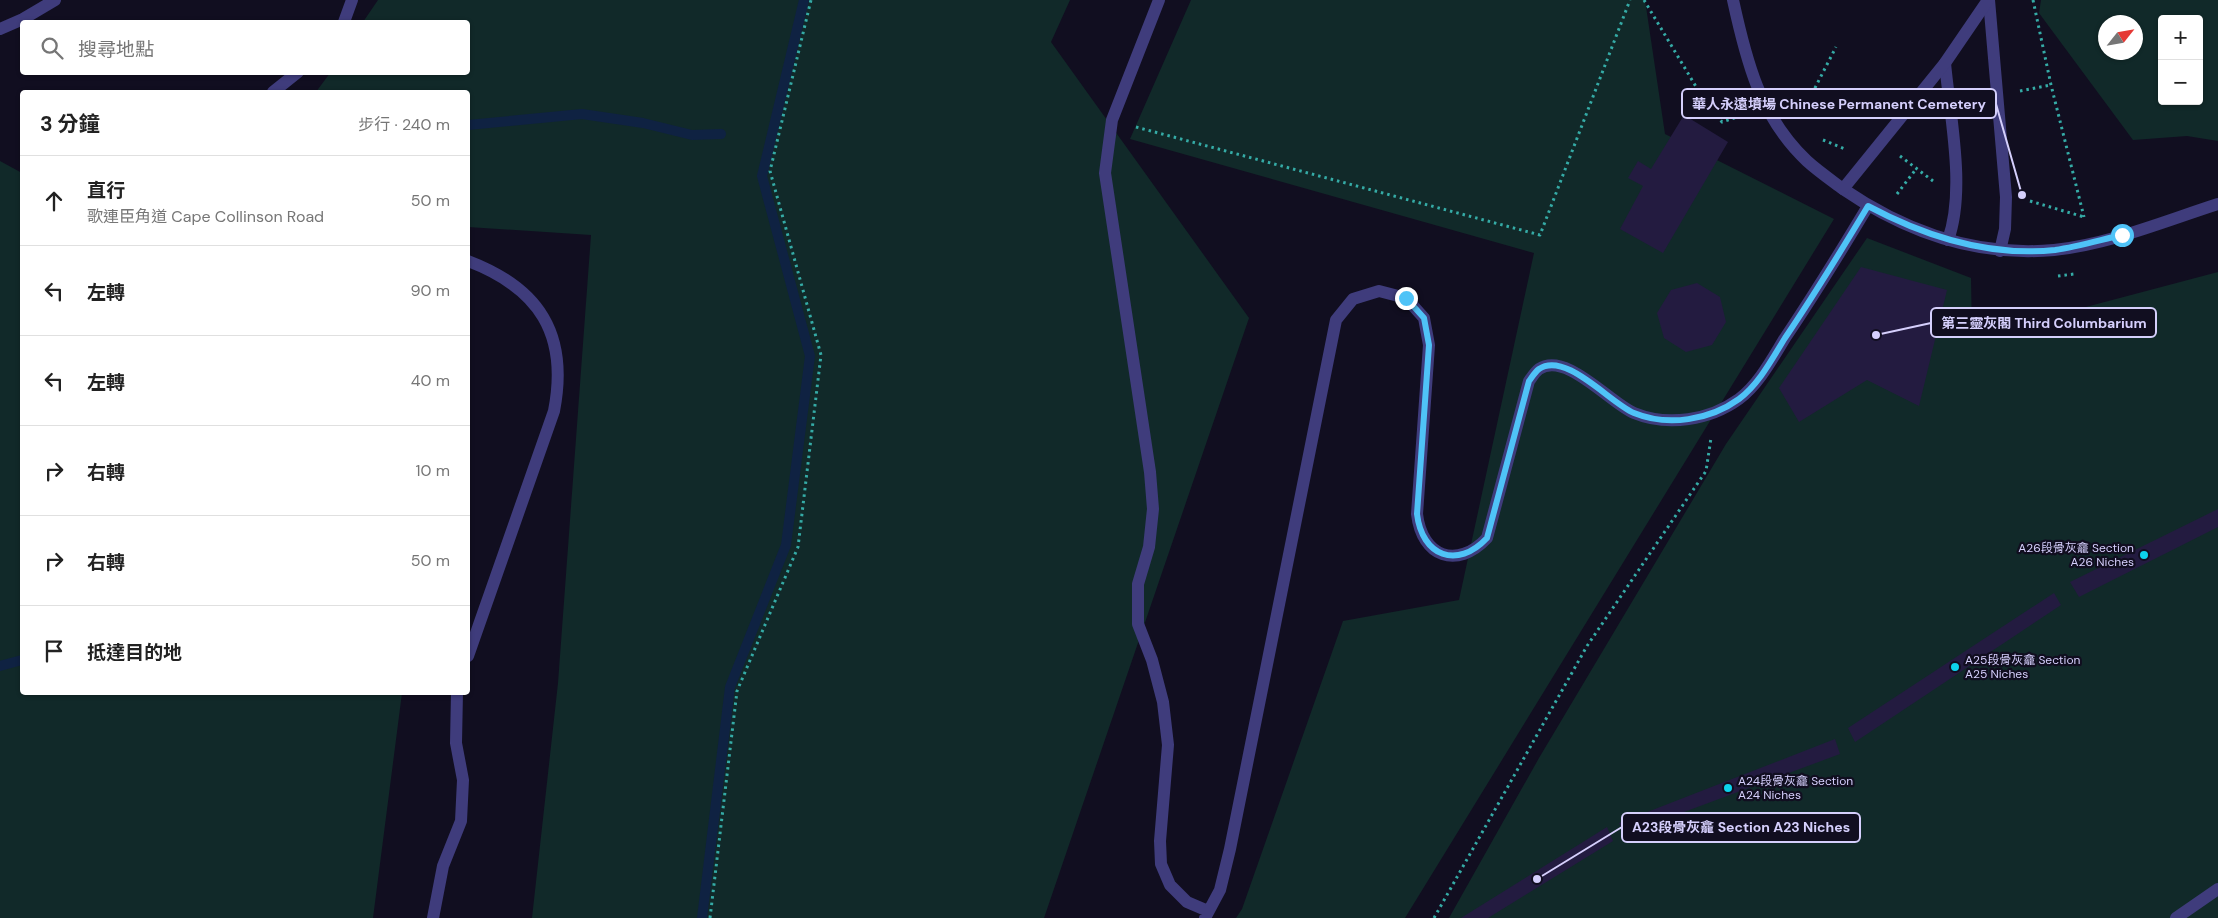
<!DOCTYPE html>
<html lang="zh-TW">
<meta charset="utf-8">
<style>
body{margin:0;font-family:"DM Sans","Noto Sans TC",sans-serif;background:#f6f6f6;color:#222}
.controls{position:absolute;right:15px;top:15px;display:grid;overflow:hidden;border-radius:5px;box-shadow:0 1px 4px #0004}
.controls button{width:45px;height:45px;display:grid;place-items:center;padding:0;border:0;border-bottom:1px solid #e0e0e0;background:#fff;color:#222;font:25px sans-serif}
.compass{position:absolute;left:2098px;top:15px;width:45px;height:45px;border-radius:50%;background:#fff;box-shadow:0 1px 4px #0004;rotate:59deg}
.stop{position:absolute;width:15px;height:15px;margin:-11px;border:4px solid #4fc3f7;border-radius:50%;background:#fff}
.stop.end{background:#4fc3f7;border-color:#fff;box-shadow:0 1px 5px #0008}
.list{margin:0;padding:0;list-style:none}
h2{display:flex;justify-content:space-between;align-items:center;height:65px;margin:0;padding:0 20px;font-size:21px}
h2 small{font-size:16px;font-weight:400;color:#767676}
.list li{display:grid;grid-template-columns:32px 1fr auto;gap:15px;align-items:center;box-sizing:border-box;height:90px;padding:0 20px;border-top:1px solid #e0e0e0}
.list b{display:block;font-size:19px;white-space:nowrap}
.list p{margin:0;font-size:16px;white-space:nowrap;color:#767676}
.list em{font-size:16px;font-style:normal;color:#767676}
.icon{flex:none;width:28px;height:28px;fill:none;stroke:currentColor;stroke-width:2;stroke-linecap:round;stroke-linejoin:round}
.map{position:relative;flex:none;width:2218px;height:918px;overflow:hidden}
.search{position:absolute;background:#fff;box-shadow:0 1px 4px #0004;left:20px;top:20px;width:450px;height:55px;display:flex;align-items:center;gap:12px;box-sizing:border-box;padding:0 18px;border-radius:5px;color:#767676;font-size:19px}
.panel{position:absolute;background:#fff;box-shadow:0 1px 4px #0004;left:20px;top:90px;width:450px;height:605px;border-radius:5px}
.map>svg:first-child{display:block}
.green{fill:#112929;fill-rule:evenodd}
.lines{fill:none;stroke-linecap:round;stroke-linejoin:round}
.stream{stroke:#0f2242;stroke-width:10}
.building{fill:#231b40}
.path{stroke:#35aba6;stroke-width:3;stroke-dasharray:2.5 4;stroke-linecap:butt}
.service{stroke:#3f3c7c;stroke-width:12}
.minor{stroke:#3f3c7c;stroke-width:12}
.tertiary{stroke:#3f3c7c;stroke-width:12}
.route{stroke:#4fc3f7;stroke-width:6}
.poi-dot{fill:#0dd2eb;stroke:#110e20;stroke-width:2}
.labels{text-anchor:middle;stroke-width:4.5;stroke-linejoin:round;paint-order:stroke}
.poi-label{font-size:12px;fill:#d5cffc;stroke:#110e20;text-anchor:start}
.leader{fill:none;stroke:#d5cffc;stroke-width:2}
.callout-dot{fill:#d5cffc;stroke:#110e20;stroke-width:2}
.callout{fill:#110e20;stroke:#d5cffc;stroke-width:2}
.callout-label{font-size:14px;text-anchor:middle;font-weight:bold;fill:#d5cffc}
</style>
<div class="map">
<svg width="2218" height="918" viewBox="0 0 2218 918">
<rect width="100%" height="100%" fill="#110e20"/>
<path class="green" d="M378 0H1070L1051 42 1249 318 1044 918H532L558 683 591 235 468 227V92H316L330 73 468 72V22H363Z
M1191 0H1645L1665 134 1834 219 1405 918H1236L1242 909 1343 621 1459 600 1534 253 1130 139Z
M2041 0H2218V141L2187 136 2133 140 2039 13ZM2162 19H2199V101H2162ZM2106 22H2136V52H2106Z
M0 161 22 173V692L402 693 373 918H0Z
M1867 238 1971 278 1972 337 2218 272V918H1449L1539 758 1726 444Z"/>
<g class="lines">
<path class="stream" d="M468 125 582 114 643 123 692 135 721 134
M0 666 22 660
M702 918 730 687 786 545 810 356 762 176 804 0"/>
</g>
<path class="building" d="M1684 115 1728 142 1663 253 1620 229 1643 186 1628 178 1638 161 1651 169Z
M1861 267 1947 290 1919 406 1867 380 1799 422 1779 388Z
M1697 283 1720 297 1726 322 1712 345 1686 352 1664 338 1657 313 1671 290Z
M2218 509V527L2079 597 2070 582Z
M2054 593 2061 605 1855 742 1848 728Z
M1835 739 1840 754 1625 834 1619 823Z
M1607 827 1613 841 1488 918H1461Z"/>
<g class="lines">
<path class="path" d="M1644 0 1701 95 1722 122 1743 115
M2033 0 2051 85 2084 217
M2020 91 2051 85
M1800 117 1836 47
M1136 127 1540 235 1630 0
M1823 140 1845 149
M1900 156 1933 181
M1897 194 1916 169
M2030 201 2084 217
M2058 276 2074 274
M710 918 737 691 798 547 821 355 770 171 811 0
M1434 918 1587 646 1706 471 1711 438"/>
<path class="service" d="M1159 0 1112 120 1105 173 1150 472 1153 509 1149 547 1138 584V624L1152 660 1163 702 1168 745 1160 841 1161 864 1170 885 1187 902 1208 911
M1989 0 2006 197 2005 229 2000 251
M344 22 352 0
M0 29 23 19 55 0
M1945 63C1950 117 1966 190 1948 240
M273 92 298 72
M468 261C539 288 569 334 554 411L468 656
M433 918 443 866 461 821 463 780 456 743 457 692
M1205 918 1220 890 1230 849 1336 320 1353 299 1379 291 1406 298 1424 318 1429 345 1417 514C1422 557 1457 570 1487 538L1529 381C1532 377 1535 372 1539 369 1566 351 1610 403 1634 413 1668 427 1710 420 1739 399 1759 384 1772 359 1785 338 1814 295 1841 251 1868 206
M2176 918 2218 889"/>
<path class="minor" d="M1843 189C1906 232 1977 257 2054 250 2110 244 2165 221 2218 204"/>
<path class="tertiary" d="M1733 0C1746 60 1760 117 1807 161 1818 171 1831 180 1843 189L1945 63 1988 0"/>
</g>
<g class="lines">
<path class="route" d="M1406 298 1424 318 1429 345 1417 514C1422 556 1457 570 1487 538L1529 381C1532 377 1535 372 1539 369 1566 351 1610 403 1634 413 1668 427 1710 420 1739 399 1759 384 1772 359 1785 338 1814 295 1841 251 1868 206 1926 237 1988 257 2055 250 2078 247 2100 240 2122 235"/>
</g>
<g class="poi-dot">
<circle cx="2144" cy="555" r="5"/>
<circle cx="1955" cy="667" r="5"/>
<circle cx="1728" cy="788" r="5"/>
</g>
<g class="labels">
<g class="poi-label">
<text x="2134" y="552" text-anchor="end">A26段骨灰龕 Section<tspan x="2134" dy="14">A26 Niches</tspan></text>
<text x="1965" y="664">A25段骨灰龕 Section<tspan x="1965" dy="14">A25 Niches</tspan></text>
<text x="1738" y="785">A24段骨灰龕 Section<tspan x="1738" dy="14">A24 Niches</tspan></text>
</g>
</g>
<path class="leader" d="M2022 195L1996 104M1876 335L1931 323M1537 879L1622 827"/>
<g class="callout-dot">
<circle cx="2022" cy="195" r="5"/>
<circle cx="1876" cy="335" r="5"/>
<circle cx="1537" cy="879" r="5"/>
</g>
<g class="callout">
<rect x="1682" y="89" width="314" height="29" rx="5"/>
<rect x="1931" y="308" width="225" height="29" rx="5"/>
<rect x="1622" y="813" width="238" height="29" rx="5"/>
</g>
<g class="callout-label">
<text x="1839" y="109">華人永遠墳場 Chinese Permanent Cemetery</text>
<text x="2044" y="328">第三靈灰閣 Third Columbarium</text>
<text x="1741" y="832">A23段骨灰龕 Section A23 Niches</text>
</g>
</svg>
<div class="controls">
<button>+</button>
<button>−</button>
</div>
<svg class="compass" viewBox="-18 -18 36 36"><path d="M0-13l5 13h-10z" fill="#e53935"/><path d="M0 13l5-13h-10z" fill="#767676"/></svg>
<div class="stop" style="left:2122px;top:235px"></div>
<div class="stop end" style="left:1406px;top:298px"></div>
<div class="search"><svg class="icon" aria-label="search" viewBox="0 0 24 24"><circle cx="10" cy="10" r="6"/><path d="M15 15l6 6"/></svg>搜尋地點</div>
<section class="panel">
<h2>3 分鐘<small>步行 · 240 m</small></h2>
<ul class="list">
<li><svg class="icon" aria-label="ahead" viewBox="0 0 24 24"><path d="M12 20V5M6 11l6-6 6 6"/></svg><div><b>直行</b><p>歌連臣角道 Cape Collinson Road</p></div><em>50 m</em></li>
<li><svg class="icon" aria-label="left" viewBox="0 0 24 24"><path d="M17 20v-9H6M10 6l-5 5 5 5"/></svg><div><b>左轉</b></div><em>90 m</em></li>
<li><svg class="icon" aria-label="left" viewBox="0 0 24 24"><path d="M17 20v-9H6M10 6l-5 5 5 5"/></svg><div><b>左轉</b></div><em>40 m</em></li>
<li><svg class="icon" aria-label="right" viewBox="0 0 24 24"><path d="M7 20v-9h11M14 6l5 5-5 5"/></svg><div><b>右轉</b></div><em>10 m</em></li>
<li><svg class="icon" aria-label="right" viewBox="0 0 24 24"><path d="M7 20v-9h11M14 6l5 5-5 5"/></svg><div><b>右轉</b></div><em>50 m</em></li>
<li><svg class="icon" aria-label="arrive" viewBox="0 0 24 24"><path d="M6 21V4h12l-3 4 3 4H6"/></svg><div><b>抵達目的地</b></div></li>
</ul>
</section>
</div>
